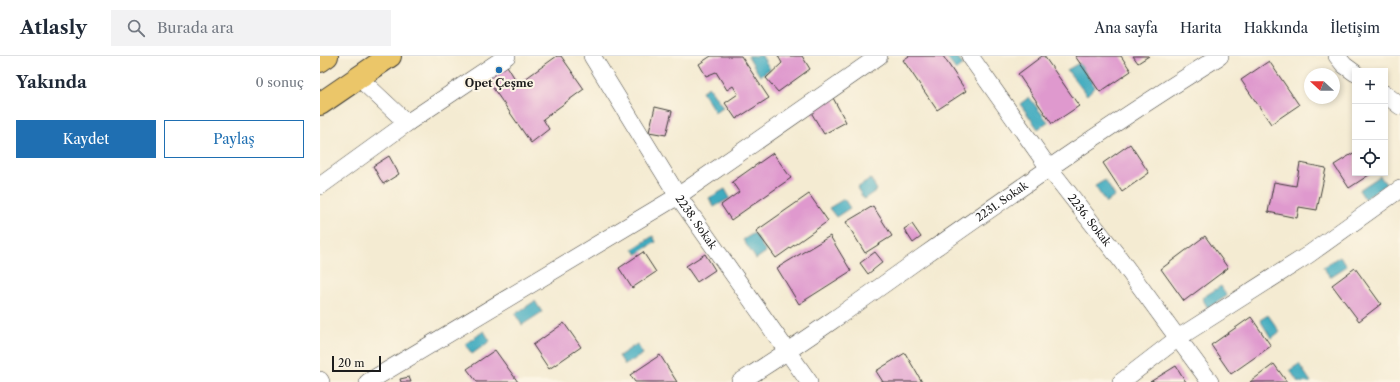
<!DOCTYPE html>
<html lang="tr">
<meta charset="utf-8">
<style>
body{margin:0;font-family:"Libre Caslon Text",serif;background:#f2f2f3;color:#1f2937}
.controls{position:absolute;right:12px;top:12px;display:grid;overflow:hidden;border-radius:0px;box-shadow:0 2px 6px #0003}
.controls button{width:36px;height:36px;display:grid;place-items:center;padding:0;border:0;border-bottom:1px solid #e0e1e3;background:#fff;color:#1f2937;font:20px sans-serif}
.compass{position:absolute;left:984px;top:12px;width:36px;height:36px;border-radius:50%;background:#fff;box-shadow:0 2px 6px #0003;rotate:291deg}
.scale{position:absolute;left:12px;bottom:10px;width:49px;box-sizing:border-box;padding-left:4px;border:2px solid #1c1c1c;border-top:0;font-size:11px;line-height:14px;white-space:nowrap;color:#1c1c1c;-webkit-text-stroke:3px #fcf5e5;paint-order:stroke}
.list{margin:0;padding:0;list-style:none}
h2{display:flex;justify-content:space-between;align-items:center;height:52px;margin:0;padding:0 16px;font-size:17px}
h2 small{font-size:13px;font-weight:400;color:#747a83}
.actions{display:flex;gap:8px;padding:12px 16px}
.actions a{flex:1;padding:9px 0;border:1px solid #1f6fb2;border-radius:0px;text-align:center;font-size:14px;color:#1f6fb2}
.actions .main{background:#1f6fb2;color:#fff}
.icon{flex:none;width:22px;height:22px;fill:none;stroke:currentColor;stroke-width:2;stroke-linecap:round;stroke-linejoin:round}
.map{position:relative;flex:none;width:1080px;height:326px;overflow:hidden}
header{display:flex;align-items:center;gap:24px;box-sizing:border-box;height:56px;padding:0 20px;background:#fff;border-bottom:1px solid #e0e1e3}
header strong{font-size:19px}
nav{display:flex;gap:22px;margin-inline-start:auto;font-size:14px}
.search{width:280px;height:36px;background:#f2f2f3;display:flex;align-items:center;gap:10px;box-sizing:border-box;padding:0 14px;border-radius:0px;color:#747a83;font-size:15px}
main{display:flex}
aside{flex:1;background:#fff}
.map>svg:first-child{display:block}
.water{fill:#40abbf;stroke:#2e646e}
.building{fill:#df99ce}
.lines{fill:none;stroke-linecap:round;stroke-linejoin:round}
.street-casing{stroke:#3c3b37;stroke-width:18}
.highway-casing{stroke:#3c3b37;stroke-width:24}
.street{stroke:#fff;stroke-width:17}
.highway{stroke:#ebc669;stroke-width:22}
.poi-dot{fill:#1f6fb2;stroke:#fcf5e5;stroke-width:1.5}
.labels{text-anchor:middle;stroke-width:4;stroke-linejoin:round;paint-order:stroke}
.poi-label{font-size:11px;font-weight:bold;fill:#1c1c1c;stroke:#fcf5e5}
.street-label{font-size:11px;fill:#1c1c1c;stroke:#fcf5e5}
</style>
<header>
<strong>Atlasly</strong>
<div class="search"><svg class="icon" aria-label="search" viewBox="0 0 24 24"><circle cx="10" cy="10" r="6"/><path d="M15 15l6 6"/></svg>Burada ara</div>
<nav><a>Ana sayfa</a><a>Harita</a><a>Hakkında</a><a>İletişim</a></nav>
</header>
<main>
<aside>
<h2>Yakında<small>0 sonuç</small></h2>
<ul class="list">
</ul>
<div class="actions"><a class="main">Kaydet</a><a>Paylaş</a></div>
</aside>
<div class="map">
<svg width="1080" height="326" viewBox="0 0 1080 326">
<rect width="100%" height="100%" fill="#fcf5e5"/>
<filter id="ink" filterUnits="userSpaceOnUse"><feTurbulence type="fractalNoise" baseFrequency=".025" numOctaves="2"/><feDisplacementMap in="SourceGraphic" scale="8" xChannelSelector="R" yChannelSelector="G"/><feConvolveMatrix kernelMatrix="1 2 1 2 8 2 1 2 1" color-interpolation-filters="sRGB"/></filter>
<filter id="wash" filterUnits="userSpaceOnUse"><feTurbulence type="fractalNoise" baseFrequency=".012" numOctaves="4" result="noise"/><feDisplacementMap in="SourceGraphic" scale="16" xChannelSelector="R" yChannelSelector="G"/><feGaussianBlur stdDeviation="0.9" result="paint"/><feColorMatrix in="noise" values="0 0 0 0 0 0 0 0 0 0 0 0 0 0 0 0 0 1.4 0 .05"/><feComposite in="paint" operator="in"/></filter>
<g filter="url(#wash)">
<rect width="100%" height="100%" fill="#f4ebd2"/>
<path class="water" d="M428 0H442L450 13 440 20Z
M625 0H636L643 9 636 14Z
M759 7 775 31 767 39 747 14Z
M389 31 403 51 395 56 382 35Z
M709 41 728 66 718 73 700 48Z
M1060 120 1066 128 1045 143 1039 134Z
M551 123 557 134 544 143 537 132Z
M785 124 795 140 786 147 775 130Z
M405 133 410 142 394 151 389 142Z
M524 143 530 152 516 161 509 152Z
M434 177 446 196 436 203 423 184Z
M333 180 336 186 317 198 313 193Z
M1020 200 1027 210 1010 221 1003 211Z
M901 230 907 240 888 252 882 242Z
M215 245 222 256 202 269 195 258Z
M948 259 960 276 951 282 940 264Z
M164 275 170 285 152 298 145 288Z
M317 288 323 298 305 309 299 300Z
M979 308 991 326H978L970 314Z"/>
<g id="blocks">
<path class="building" d="M237 0H241L264 33 223 63 229 73 211 87 166 22 186 8 198 28Z
M391 0H421L449 42 416 63 405 47 418 38 413 30 407 34 396 16 386 20 379 8Z
M458 0H482L490 13 458 36 446 22 462 7Z
M589 0H623L646 35 617 54 583 4Z
M722 0H724L759 50 732 68 698 18Z
M755 0H801L811 15 780 36Z
M813 0H829L818 7Z
M949 5 979 49 951 68 921 24Z
M512 40 526 66 504 78 489 53Z
M335 51 352 55 346 79 329 76Z
M810 88 829 117 802 136 783 107Z
M1035 96V117H1052L1029 132 1014 109Z
M453 97 471 122 411 164 401 149 419 136 412 126Z
M69 100 79 118 63 128 53 110Z
M980 107 1006 112 997 154 979 151 977 162 948 156 954 126 976 130Z
M489 138 508 165 456 202 436 175Z
M553 150 572 180 545 197 526 166Z
M592 168 601 181 593 187 584 173Z
M510 180 531 215 479 248 457 212Z
M885 180 908 212 864 245 841 213Z
M323 196 336 216 312 232 299 212Z
M555 196 563 206 548 218 540 207Z
M385 198 395 214 377 226 366 210Z
M1035 212 1061 248 1039 265 1012 229Z
M931 261 951 290 911 318 891 289Z
M244 267 261 291 229 313 213 289Z
M175 294 198 326H157L147 313Z
M585 297 602 326H563L556 315Z
M340 299 357 326H315L310 319Z
M954 308 967 326H930Z
M856 310 866 326H830Z
M89 321 91 326H81L80 323Z"/>
</g>
</g>
<g filter="url(#ink)">
<use href="#blocks" fill-opacity="0" stroke="#3c3b37" stroke-width="1"/>
<g class="lines">
<defs>
<g id="street">
<path id="s1" d="M272 0 358 140 489 326"/>
<path id="s2" d="M650 0 729 112 797 199 890 326"/>
<path d="M1017 0 1024 9 1035 17"/>
<path d="M38 21 87 67 187 0"/>
<path d="M1065 38 1080 50"/>
<path d="M0 130 87 67"/>
<path d="M0 324 1 326"/>
<path d="M48 326 358 140 559 0"/>
<path id="s3" d="M420 326C482 287 542 244 602 201 700 132 798 63 900 0"/>
<path d="M801 326 858 282 988 199 1080 133"/>
</g>
<path id="highway" d="M0 5 7 0
M0 48 70 0"/>
</defs>
<use href="#street" class="street-casing"/>
<use href="#highway" class="highway-casing"/>
<use href="#street" class="street"/>
<use href="#highway" class="highway"/>
</g>
</g>
<circle class="poi-dot" cx="179" cy="14" r="4"/>
<g class="labels">
<g class="poi-label">
<text x="179" y="31">Opet Çeşme</text>
</g>
<g class="street-label">
<text dy="4" stroke="none"><textPath href="#s3" startOffset="318">2231. Sokak</textPath></text>
<text dy="4" stroke="none"><textPath href="#s2" startOffset="203">2236. Sokak</textPath></text>
<text dy="4" stroke="none"><textPath href="#s1" startOffset="196">2238. Sokak</textPath></text>
</g>
</g>
</svg>
<div class="controls">
<button>+</button>
<button>−</button>
<button><svg class="icon" aria-label="locate" viewBox="0 0 24 24"><circle cx="12" cy="12" r="6"/><path d="M12 2v4M12 18v4M2 12h4M18 12h4"/></svg></button>
</div>
<svg class="compass" viewBox="-18 -18 36 36"><path d="M0-13l5 13h-10z" fill="#e53935"/><path d="M0 13l5-13h-10z" fill="#747a83"/></svg>
<div class="scale">20 m</div>
</div>
</main>
